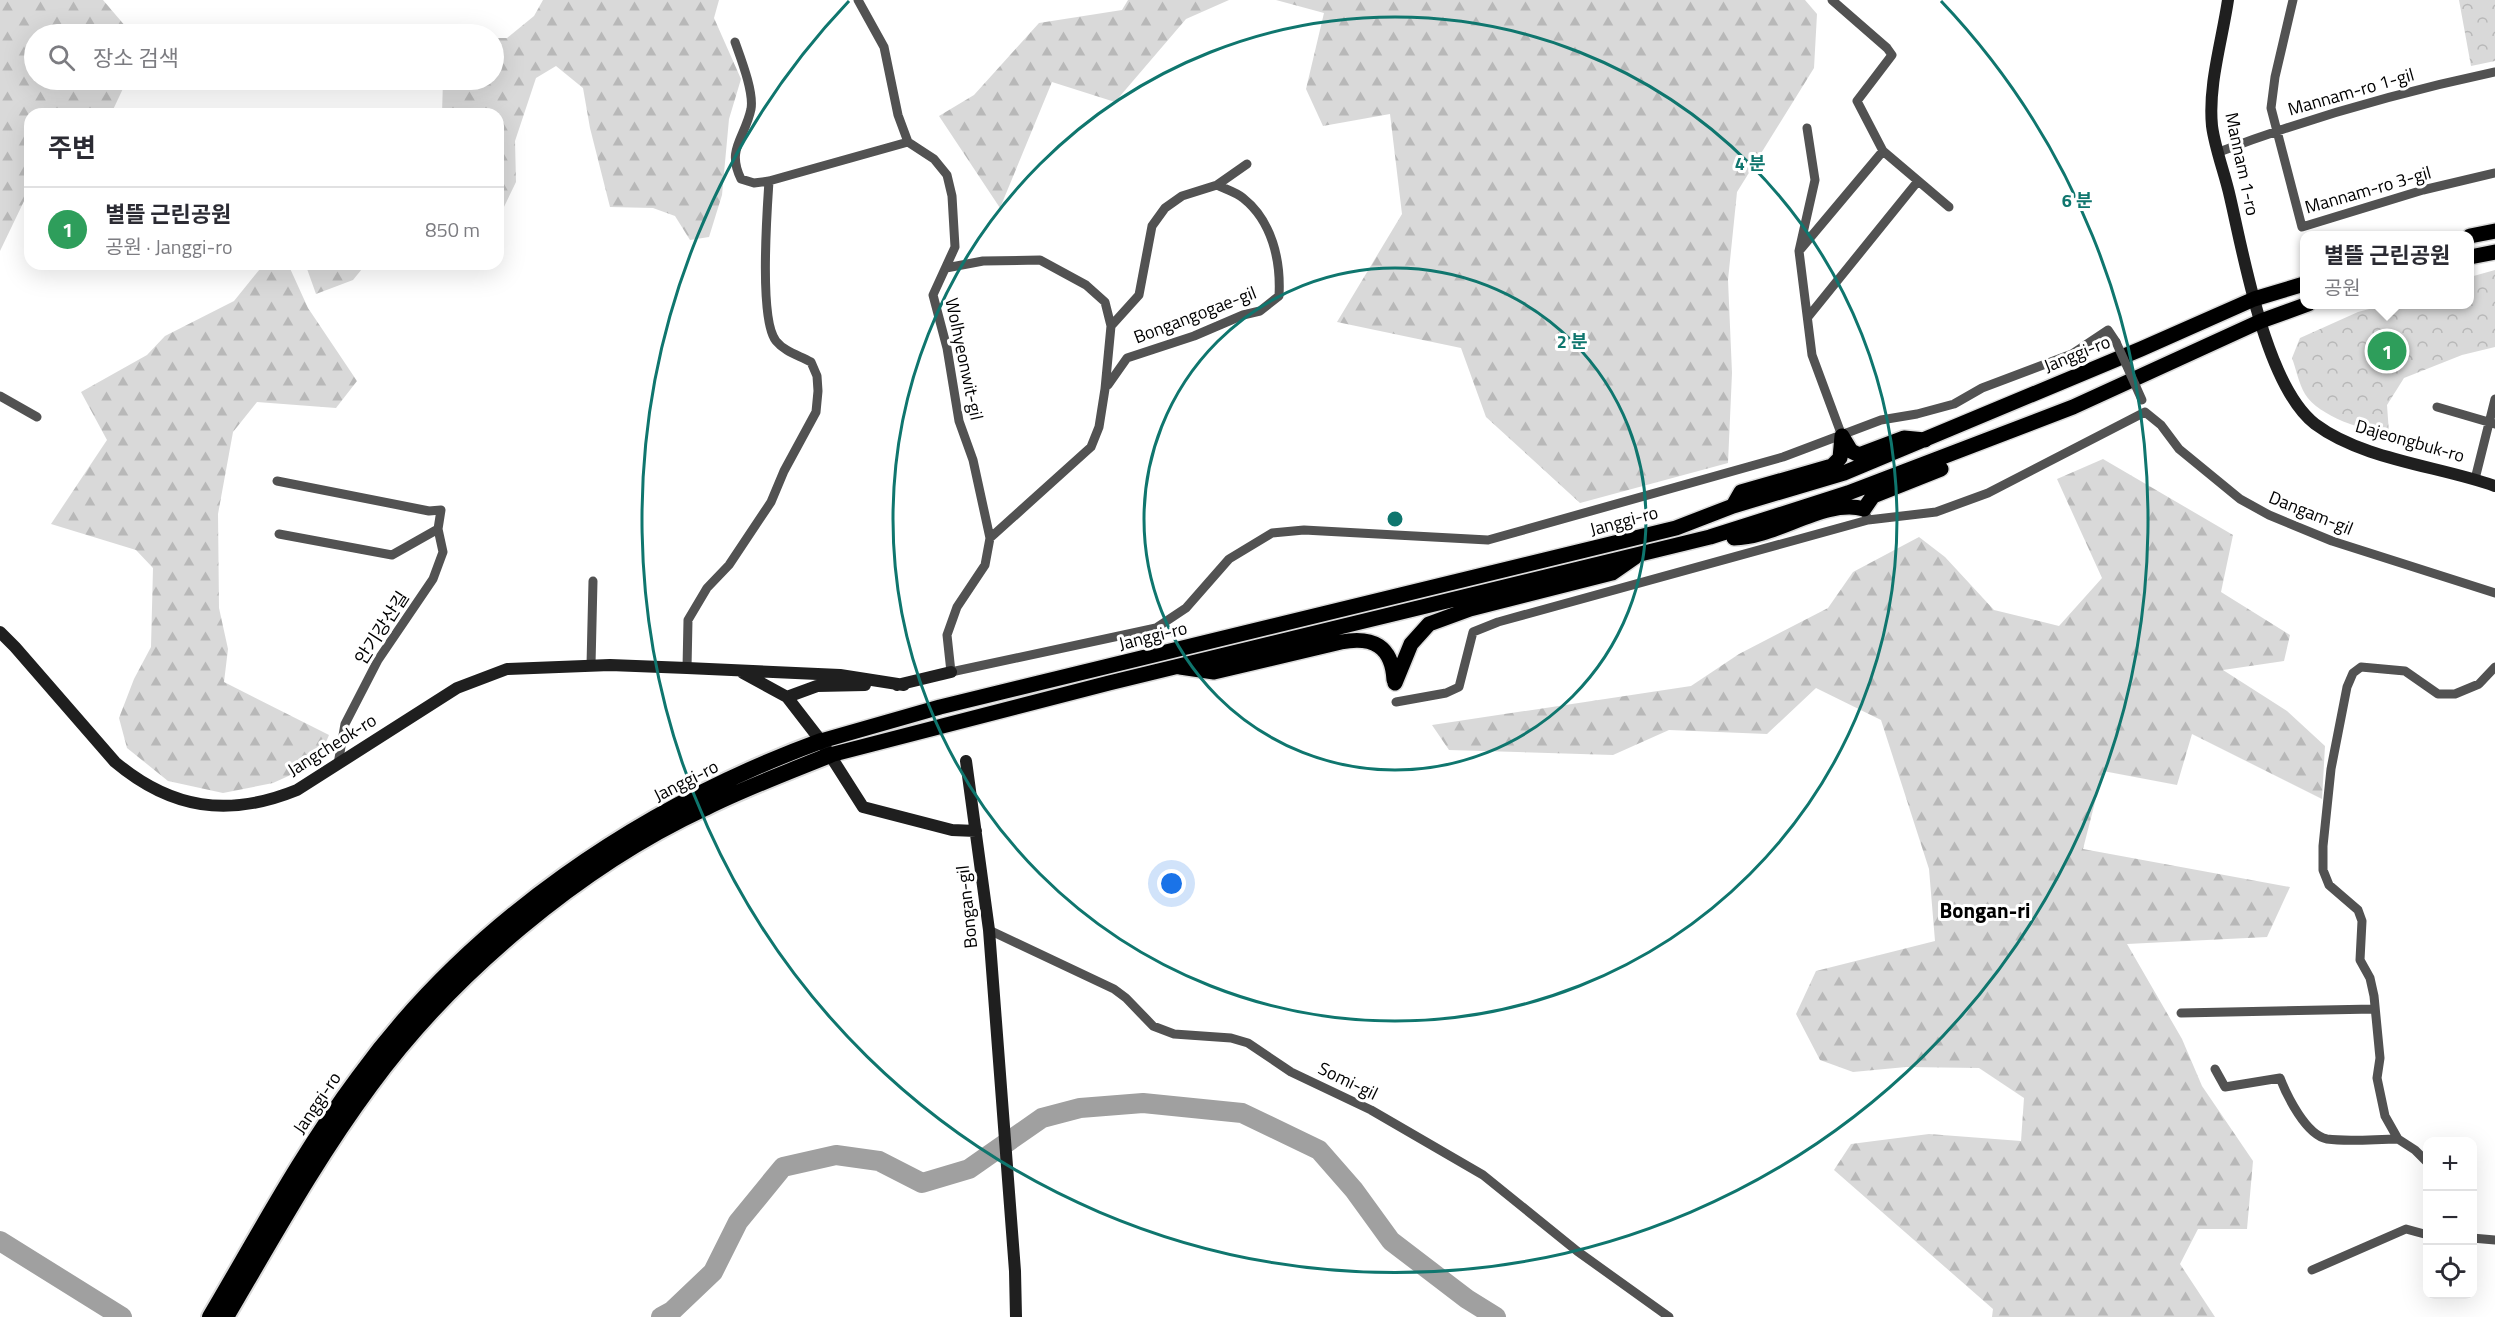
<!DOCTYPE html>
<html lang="ko">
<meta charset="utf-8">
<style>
body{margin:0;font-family:"Titillium Web","Noto Sans KR",sans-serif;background:#f7f7f7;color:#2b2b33}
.controls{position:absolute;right:18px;bottom:18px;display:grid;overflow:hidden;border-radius:12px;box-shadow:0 6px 24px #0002}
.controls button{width:54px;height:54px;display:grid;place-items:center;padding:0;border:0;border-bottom:2px solid #e1e1e2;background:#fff;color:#2b2b33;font:30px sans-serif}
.you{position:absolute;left:1172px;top:884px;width:21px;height:21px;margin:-15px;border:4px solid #fff;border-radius:50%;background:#1a73e8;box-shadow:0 0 0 9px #1a73e833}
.badge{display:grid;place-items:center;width:39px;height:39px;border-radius:50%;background:#b45309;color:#fff;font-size:20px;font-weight:700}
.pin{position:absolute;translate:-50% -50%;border:3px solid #fff;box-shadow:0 2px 6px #0006}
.popup{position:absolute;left:2300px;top:231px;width:174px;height:78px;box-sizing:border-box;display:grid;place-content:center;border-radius:12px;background:#fff;filter:drop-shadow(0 2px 4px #0005);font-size:20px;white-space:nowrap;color:#7c7c81}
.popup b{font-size:22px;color:#2b2b33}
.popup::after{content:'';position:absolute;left:50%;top:100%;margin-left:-12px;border:12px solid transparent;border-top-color:#fff}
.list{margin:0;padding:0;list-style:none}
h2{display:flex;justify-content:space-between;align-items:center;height:78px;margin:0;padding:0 24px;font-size:26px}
h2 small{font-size:20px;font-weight:400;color:#7c7c81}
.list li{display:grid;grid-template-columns:39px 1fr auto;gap:18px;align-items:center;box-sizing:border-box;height:84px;padding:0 24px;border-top:2px solid #e1e1e2}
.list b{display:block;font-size:22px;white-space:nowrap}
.list p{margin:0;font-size:20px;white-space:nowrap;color:#7c7c81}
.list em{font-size:20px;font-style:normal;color:#7c7c81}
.icon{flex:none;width:33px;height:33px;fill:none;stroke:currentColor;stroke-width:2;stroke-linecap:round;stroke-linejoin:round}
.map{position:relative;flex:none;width:2495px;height:1317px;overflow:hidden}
.search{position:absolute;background:#fff;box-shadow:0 6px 24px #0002;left:24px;top:24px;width:480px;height:66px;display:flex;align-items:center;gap:15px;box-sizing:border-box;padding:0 21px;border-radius:33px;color:#7c7c81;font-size:22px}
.panel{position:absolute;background:#fff;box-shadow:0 6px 24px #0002;left:24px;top:108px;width:480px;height:162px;border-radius:18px}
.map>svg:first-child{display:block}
.forest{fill:url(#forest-firs)}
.park{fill:url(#park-crowns)}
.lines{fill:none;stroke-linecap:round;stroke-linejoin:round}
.river{stroke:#a0a0a0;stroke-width:20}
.primary-casing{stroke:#dbdbdb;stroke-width:18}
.highway-casing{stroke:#dbdbdb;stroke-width:20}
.street{stroke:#525252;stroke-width:9}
.secondary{stroke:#1f1f1f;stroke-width:12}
.primary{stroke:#000;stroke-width:15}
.highway{stroke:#000;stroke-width:16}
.street-bridge{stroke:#525252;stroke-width:9}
.ring{fill:none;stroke:#0f766e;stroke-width:3}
.labels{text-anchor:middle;stroke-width:6;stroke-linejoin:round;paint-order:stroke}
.street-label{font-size:18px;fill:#000;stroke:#fff}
.quarter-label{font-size:21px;font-weight:bold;fill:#000;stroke:#fff}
.centre{fill:#0f766e;stroke:#fff;stroke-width:3}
.ring-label{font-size:18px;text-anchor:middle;font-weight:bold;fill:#0f766e;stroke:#fff;stroke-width:6;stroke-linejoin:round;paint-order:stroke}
</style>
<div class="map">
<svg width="2495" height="1317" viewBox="0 0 2495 1317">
<defs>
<pattern id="forest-firs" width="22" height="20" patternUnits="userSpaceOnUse" patternTransform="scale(1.5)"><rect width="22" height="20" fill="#d9d9d9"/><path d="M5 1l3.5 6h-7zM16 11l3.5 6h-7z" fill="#b8b8b8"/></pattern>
<pattern id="park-crowns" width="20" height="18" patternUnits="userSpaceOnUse" patternTransform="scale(1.5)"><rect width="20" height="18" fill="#d9d9d9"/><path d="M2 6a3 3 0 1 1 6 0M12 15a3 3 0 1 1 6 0" fill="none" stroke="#b8b8b8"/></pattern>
</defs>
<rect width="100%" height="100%" fill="#fff"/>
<path class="forest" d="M0 0H103L132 34H34V80H127L111 114H30V197L25 199 0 251Z
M543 0H719L714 18 741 79 729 119 722 195 709 237 690 240 675 216 653 208 610 207 590 128 583 88 556 66 536 78 515 141 516 182 502 211 498 209V114H442L443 80H494V38H507L534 16Z
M1128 0H1229L1186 19 1115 102 1052 82 1000 208 939 116 974 95 1039 23 1122 10Z
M1276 0H1805L1817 14 1814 68 1737 192 1728 280 1732 373 1728 463 1580 503 1486 417 1461 348 1337 322 1402 214 1390 114 1323 126 1306 89 1324 13Z
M264 264H288L308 308 357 381 336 408 257 402 233 432 218 514 219 608 228 649 224 682 329 735 317 763 273 783 223 793 168 781 127 748 119 718 134 679 151 647 153 568 136 550 51 524 107 440 81 392 147 355 165 336 234 301Z
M308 264H366L353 280 316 294 306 266Z
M2103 459 2233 535 2221 592 2290 635 2284 661 2223 670 2287 711 2325 746 2322 799 2192 734 2177 785 2103 771 2083 849 2290 887 2267 937 2127 944 2182 1039 2202 1086 2253 1161 2247 1229H2198L2180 1264 2215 1317H1992L1993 1309 1834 1170 1851 1144 1929 1134 2021 1141 2024 1098 1979 1068 1906 1067 1853 1072 1820 1060 1796 1014 1816 971 1935 941 1929 869 1881 720 1816 688 1767 734 1669 730 1613 755 1449 750 1432 725 1691 686 1739 654 1828 608 1853 572 1919 537 1945 557 1994 610 2059 626 2102 578 2057 479Z"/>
<path class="park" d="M2459 0H2495V61L2471 66Z
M2495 270V347L2462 355 2404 378 2387 405 2389 433C2366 432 2318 416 2305 394 2299 384 2296 369 2292 358L2300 338 2358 312 2384 305 2470 304V277Z"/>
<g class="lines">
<path class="river" d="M0 1241 122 1317
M661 1317 672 1311 713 1272 738 1222 783 1167 836 1155 879 1161 922 1183 969 1169 1042 1118 1080 1108 1143 1103 1242 1113 1319 1150 1354 1190 1391 1241 1467 1299 1496 1317"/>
<defs>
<path id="primary" d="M2470 236 2495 231
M2470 257 2495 252
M1842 436 1851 451 1859 455 1904 438 1925 440
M1733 506 1741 492 1832 466 1840 458 1842 436
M1734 538C1776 538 1824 498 1864 509L1873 496 1941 469
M1180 667 1214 672 1341 642C1373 636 1392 646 1394 680
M1395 683 1411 644 1429 624 1470 609 1612 573 1635 557
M821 741 940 707 1676 528 1733 506 1844 473 2141 349 2254 299 2304 284
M830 755 1109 683 1710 537 1848 493 2073 407 2261 321 2308 304"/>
<path id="highway" d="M210 1317C258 1236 302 1153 358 1078 471 922 641 807 821 741
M226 1317C272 1239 316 1159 370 1086 451 975 580 866 705 808 745 788 788 772 830 755"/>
</defs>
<use href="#primary" class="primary-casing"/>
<use href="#highway" class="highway-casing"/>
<path class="street" d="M858 0 884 47 898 115 908 142 934 159 947 175 952 196 955 247 933 295 947 348 959 421 973 460 990 538 985 565 957 607 947 635 951 672 1156 628 1186 608 1229 559 1272 533 1304 530 1488 540 1783 457 1881 420 1917 414 1954 404 1982 388 2072 354 2108 330 2116 342
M2293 0 2275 77 2271 108 2302 227 2423 190 2495 173
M735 42C741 59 754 92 751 109 745 138 726 149 741 179L754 183 769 181 908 142
M1807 128 1815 180 1799 251 1812 355 1842 436
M1883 151 1949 207
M2219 152C2309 118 2401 92 2495 72
M1799 251 1883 151 1857 101 1892 55 1887 48 1832 0
M946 268 983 261 1040 260 1086 285 1105 302 1111 326
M1808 317 1918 181
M1108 385 1127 358 1194 336 1243 315 1260 311 1279 296C1281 260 1272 221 1243 198 1236 192 1225 189 1217 185
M0 396 37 417
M2437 407 2495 424
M2145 412 2161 425 2179 449 2240 499 2269 515 2332 541 2495 593
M2475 479 2495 399
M277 481 429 511 441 510 438 529 443 552 433 579 378 660 345 724 338 764
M1866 515 1868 520 1936 512 1988 493 2145 412
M279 534 392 555 438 529
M990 538 1091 447 1099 427 1105 389 1111 326 1139 295 1152 226 1165 208 1182 196 1217 185 1247 164
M591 665 593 581
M687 668 688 620 707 588 729 565 771 502 784 471 816 412 818 391 817 376 811 362C798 355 785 352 776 341 759 320 767 211 769 181
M1396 702 1446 693 1459 687 1473 632 1498 622 1868 520
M989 930 1114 989 1126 998 1153 1026 1174 1034 1231 1038 1248 1043 1291 1072 1371 1110 1483 1175 1577 1251 1669 1317
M2181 1013 2374 1009
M2215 1069 2225 1087 2280 1078C2287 1096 2306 1135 2327 1139 2349 1142 2376 1139 2398 1139
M2428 1163 2415 1150 2398 1139 2385 1116 2377 1078 2380 1058 2374 996 2370 978 2360 960 2362 921 2358 910 2329 885 2323 870V846L2331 769 2347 687 2353 673 2361 667 2405 671 2438 694H2455L2479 684 2495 667
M2472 1238 2495 1240
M2312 1270 2406 1229 2428 1235"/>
<path class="secondary" d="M2228 0C2222 41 2208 85 2212 126 2215 149 2225 174 2230 197 2244 257 2266 386 2315 424 2363 460 2439 466 2495 486
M0 632 15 647 115 762C171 809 228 818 297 790L457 688 507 669 610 665 687 668 840 675 904 685
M743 673 787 697 821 741 863 807 952 830 976 831
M897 685 951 672
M787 697 817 686 865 685
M966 761 989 930 1015 1271 1016 1317"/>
<use href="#primary" class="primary"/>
<use href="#highway" class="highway"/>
<path class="street-bridge" d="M2116 342 2142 400"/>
</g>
<g class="ring">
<circle cx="1395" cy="519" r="251"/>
<circle cx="1395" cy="519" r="502"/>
<path d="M1941 1A753 753 0 1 1 849 1"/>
</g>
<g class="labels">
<g class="street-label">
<text transform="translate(2351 92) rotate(-16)" y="6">Mannam-ro 1-gil</text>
<text transform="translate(2242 164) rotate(78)" y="6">Mannam 1-ro</text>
<text transform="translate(2368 190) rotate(-16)" y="6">Mannam-ro 3-gil</text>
<text transform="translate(1195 315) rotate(-21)" y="6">Bongangogae-gil</text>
<text transform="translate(2077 354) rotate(-22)" y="6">Janggi-ro</text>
<text transform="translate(964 359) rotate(78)" y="6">Wolhyeonwit-gil</text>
<text transform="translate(2410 441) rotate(16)" y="6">Dajeongbuk-ro</text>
<text transform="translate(2311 513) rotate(22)" y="6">Dangam-gil</text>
<text transform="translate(1624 521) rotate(-15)" y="6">Janggi-ro</text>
<text transform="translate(382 628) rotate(-57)" y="6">안기강산길</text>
<text transform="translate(1153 636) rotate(-14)" y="6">Janggi-ro</text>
<text transform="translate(332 745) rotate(-32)" y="6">Jangcheok-ro</text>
<text transform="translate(686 781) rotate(-27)" y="6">Janggi-ro</text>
<text transform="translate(967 907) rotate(-96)" y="6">Bongan-gil</text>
<text transform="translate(1348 1081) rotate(26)" y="6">Somi-gil</text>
<text transform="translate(317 1103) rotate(-56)" y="6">Janggi-ro</text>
</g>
<g class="quarter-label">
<text x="1985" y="918">Bongan-ri</text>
</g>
</g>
<circle cx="1395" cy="519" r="9" class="centre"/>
<g class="ring-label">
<text x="1750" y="170">4 분</text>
<text x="2077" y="207">6 분</text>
<text x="1572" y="348">2 분</text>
</g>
</svg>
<div class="controls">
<button>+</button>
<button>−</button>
<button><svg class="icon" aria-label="locate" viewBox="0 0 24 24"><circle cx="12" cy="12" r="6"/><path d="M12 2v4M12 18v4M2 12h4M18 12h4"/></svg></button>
</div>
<div class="you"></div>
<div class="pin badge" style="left:2387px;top:351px;background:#2e9e5b">1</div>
<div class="popup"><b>별뜰 근린공원</b>공원</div>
<div class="search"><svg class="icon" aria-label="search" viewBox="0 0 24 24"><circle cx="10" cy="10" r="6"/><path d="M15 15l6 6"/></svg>장소 검색</div>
<section class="panel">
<h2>주변<small></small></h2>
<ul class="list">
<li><span class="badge" style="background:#2e9e5b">1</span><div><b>별뜰 근린공원</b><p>공원 · Janggi-ro</p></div><em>850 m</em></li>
</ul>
</section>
</div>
